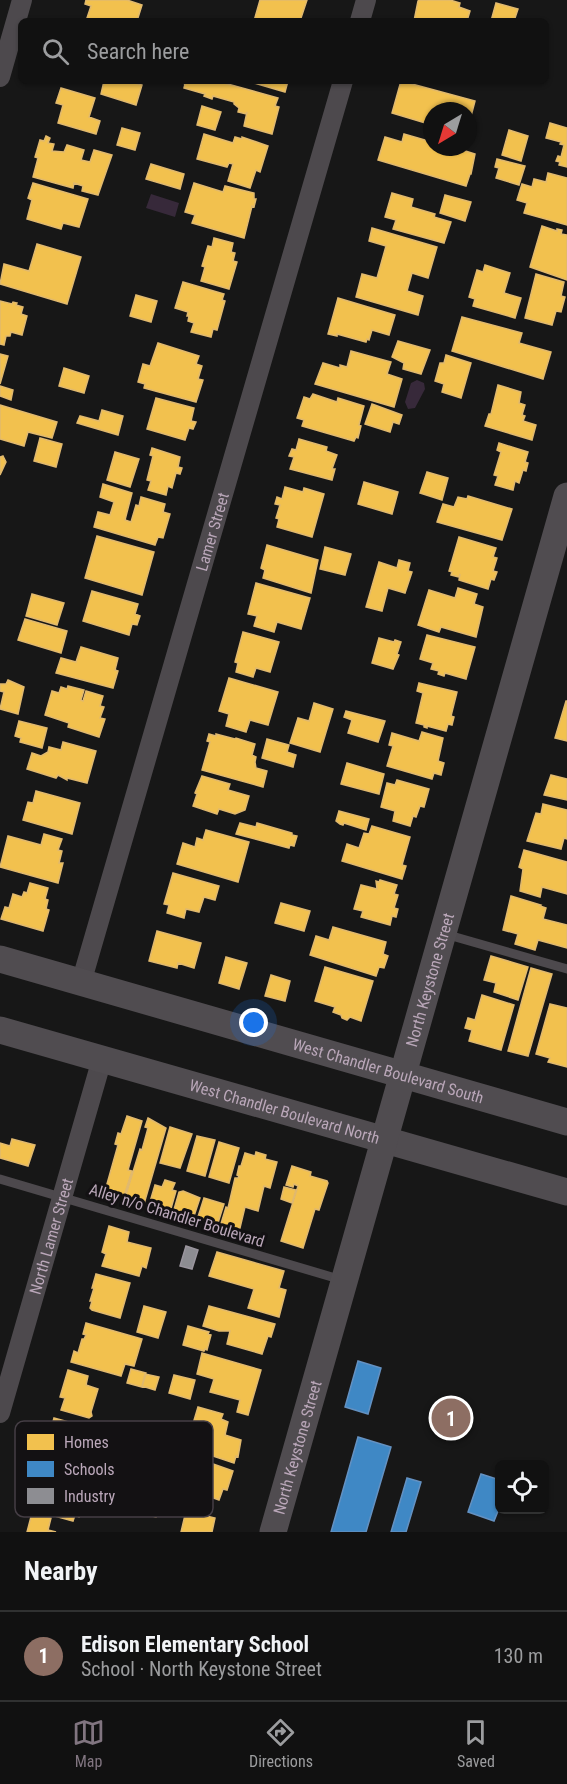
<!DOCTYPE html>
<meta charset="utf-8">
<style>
body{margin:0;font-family:"Roboto Condensed",sans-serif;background:#1e1f1f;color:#f1f3f6}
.controls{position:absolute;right:18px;bottom:18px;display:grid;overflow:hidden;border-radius:9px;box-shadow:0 2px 4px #0004}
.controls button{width:54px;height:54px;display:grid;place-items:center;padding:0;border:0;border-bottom:2px solid #303131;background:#111;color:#f1f3f6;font:30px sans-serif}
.compass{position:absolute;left:423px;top:102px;width:54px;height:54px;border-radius:50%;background:#111;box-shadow:0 2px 4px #0004;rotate:218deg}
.you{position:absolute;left:254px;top:1023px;width:21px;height:21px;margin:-15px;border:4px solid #fff;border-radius:50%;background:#1a73e8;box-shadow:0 0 0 9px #1a73e833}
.badge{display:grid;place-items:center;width:39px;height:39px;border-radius:50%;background:#817580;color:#fff;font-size:20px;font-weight:700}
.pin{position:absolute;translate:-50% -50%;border:3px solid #fff;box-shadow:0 2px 6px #0006}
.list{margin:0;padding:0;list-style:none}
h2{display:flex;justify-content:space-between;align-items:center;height:78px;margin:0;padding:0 24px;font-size:26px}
h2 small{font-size:20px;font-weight:400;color:#9c9d9f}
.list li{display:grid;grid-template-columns:39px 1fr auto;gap:18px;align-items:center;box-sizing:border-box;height:90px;padding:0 24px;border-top:2px solid #303131}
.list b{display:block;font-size:22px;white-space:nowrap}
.list p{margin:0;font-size:20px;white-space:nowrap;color:#9c9d9f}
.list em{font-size:20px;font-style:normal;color:#9c9d9f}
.icon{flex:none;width:33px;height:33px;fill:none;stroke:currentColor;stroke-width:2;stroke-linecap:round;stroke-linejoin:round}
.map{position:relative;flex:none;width:567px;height:1532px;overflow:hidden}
.search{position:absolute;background:#111;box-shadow:0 2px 4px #0004;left:18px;right:18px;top:18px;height:66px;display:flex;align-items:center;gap:15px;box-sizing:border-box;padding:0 21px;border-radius:9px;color:#9c9d9f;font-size:22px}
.sheet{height:168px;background:#111}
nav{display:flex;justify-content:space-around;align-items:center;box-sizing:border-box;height:84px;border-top:2px solid #303131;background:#111;font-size:16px;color:#9c9d9f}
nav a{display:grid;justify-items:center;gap:3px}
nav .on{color:#817580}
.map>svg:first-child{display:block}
.water{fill:#37293a}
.homes{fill:#f2c14e;stroke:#e1b96e;stroke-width:1.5}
.schools{fill:#3f88c5;stroke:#6491c1;stroke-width:1.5}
.industry{fill:#8d8d92;stroke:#9a959e;stroke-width:1.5}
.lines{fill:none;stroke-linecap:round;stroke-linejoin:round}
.lane{stroke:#4d494d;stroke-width:9}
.street{stroke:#4d494d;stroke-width:20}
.secondary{stroke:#504c50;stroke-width:27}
.labels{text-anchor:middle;stroke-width:6;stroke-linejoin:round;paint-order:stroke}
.street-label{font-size:16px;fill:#baa7b9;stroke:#131113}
.key{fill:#131113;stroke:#453e45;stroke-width:1.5}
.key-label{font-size:16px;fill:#baa7b9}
</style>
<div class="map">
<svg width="567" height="1532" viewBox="0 0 567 1532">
<rect width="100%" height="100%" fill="#171717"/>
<path class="water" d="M151 194 179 203 175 217 146 208Z
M417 380 424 383 425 389 415 408 408 409 405 402 411 383Z"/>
<path class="homes" d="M86 0H127L142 5 137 21H86L91 6 85 4Z
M260 0H307L300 21H254Z
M420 0H450L460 3 459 7 470 11 467 21H414L418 1Z
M496 3 518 9 514 21H491Z
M104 81H127L142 85 136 105 101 94Z
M183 81H217L278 98 275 106 279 107 272 134 244 126 247 112 246 114 238 112 239 108 234 104V102L213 96 212 99 204 96 205 94 184 88 185 84 183 83Z
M247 81H288L285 92Z
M401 81 475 101 470 120 468 111H432V125L392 113Z
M61 88 95 98 89 117 100 121 96 134 58 123 63 105 56 103Z
M202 106 221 112 215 130 197 125Z
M550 123 567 128V167L559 165 560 162 556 161 558 156 561 157 564 145 560 144 561 142 546 138Z
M122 128 140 133 135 150 117 145Z
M509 130 528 136 521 161 502 155Z
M204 134 233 143 235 137 242 139V137L268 146 260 172 256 170 250 188 228 181 233 164 229 163 227 167 197 159Z
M404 134 432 142V147H453L475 154 471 174H470L466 186 378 160 385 137 402 142Z
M46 136 50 138 48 143 54 144 52 151 64 152 67 145 84 150 81 160 90 162 94 150 112 155 98 195 82 191 83 186 74 183 73 188 33 177 38 158 35 157 40 140 44 141Z
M497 159 525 166 519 185 496 178 499 168 495 167Z
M151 164 184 174 180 189 146 179Z
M548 173 567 178V225L524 213 527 203 517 200 522 184 532 187 534 179 546 182Z
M33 183 88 199 79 227 63 223 61 229 27 219 32 200 28 198Z
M194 183 223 192 225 186 254 193V199H256L254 207 252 206 244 238 192 223 195 215 185 212Z
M392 193 413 199 411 207 435 214 434 217 451 222 444 243 393 229 396 220 385 217Z
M445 195 471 202 465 221 440 213Z
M542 226 557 231V229L562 230 561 234 567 235V280L530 267Z
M372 228 437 247 428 278 412 273 407 291 423 296 418 315 356 297 362 274 377 278 386 246 369 241Z
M214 238 233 243 231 252 235 253 233 261 237 262 229 289 201 281 205 267 202 266 208 246 212 247Z
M37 244 81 257 67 304 0 284 4 264 29 271Z
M485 265 510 273 504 293 521 298 515 318 473 306 475 299 469 297 477 270 483 272Z
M536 274 564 282 561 296 565 297 561 312 556 311 552 325 525 318Z
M183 282 224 294 222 300 225 301 217 330 213 329 211 337 191 332 194 323 188 321 189 316H187L188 312 175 308Z
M136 295 157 301 151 322 130 316Z
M338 298 395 315 389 335 372 330 369 340 367 339 366 342 337 334V336L328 334Z
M0 301 12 304 13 302 17 303 16 305 23 307 21 314 27 316 22 335 11 332 10 336H6L4 345 0 344Z
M462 317 522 333 519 343 551 352 543 379 452 351Z
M398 341 430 350 421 374 403 369 404 363 392 357Z
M158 343 199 356 196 364 202 366 198 379 203 380 196 402 144 388 145 384 138 382 143 364 150 366Z
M351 351 391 362 387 374 402 379 394 407 315 384 323 363 340 368V365L347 367Z
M0 354 8 356 0 384Z
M446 355 471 363 461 398 442 392 444 384 435 381 440 363H444Z
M64 368 89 376 84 393 59 386Z
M498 385 521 392 519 403 525 405 522 415 525 416 523 421 536 425 532 440 485 426 489 414H491Z
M0 386 13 390 11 400 0 396Z
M313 394 337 402 338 398 364 406 359 425 361 426 358 438 356 437 354 441 302 426 304 420 297 418 304 397 310 399Z
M156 398 194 408 191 421 196 422 193 429 189 428 185 440 147 429Z
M372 404 402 415 399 424 393 422 390 432 365 424Z
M0 405 57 422 52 438 28 432 24 446 0 439Z
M102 410 123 416 118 435 77 423 80 416 99 421Z
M40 438 62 444 56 467 34 461Z
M299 439 327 447 326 451 337 455 332 469H335L332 480 290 469 294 457 289 456 292 449 296 450Z
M499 443 528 452 525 462 528 463 526 471 523 470 519 483 515 481 513 490 495 485 498 476 494 475 501 452 497 450Z
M152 448 180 457 178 467 182 468 180 474 176 473 172 488 168 486 166 495 148 490 151 481 147 480 153 456 150 455Z
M115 452 139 459 130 487 107 480Z
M3 456 6 462 0 475V457Z
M427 472 448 478 442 500 420 493Z
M364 482 398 492 392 514 358 504Z
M103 484 132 493 125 520 131 522 136 505 139 506 141 497 165 504 163 512 170 514 163 538 158 537 155 545 94 527 98 512 110 515 114 502 100 497Z
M285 487 303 492 304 488 324 494 312 537 277 527 279 519 276 518 280 505 275 504 277 497 282 499Z
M468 496 512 509 502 540 437 522 443 504 454 507 458 497 467 499Z
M97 536 154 552 142 595 85 578Z
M459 537 496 548 493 557 497 558 493 571 497 572 494 580 491 579 488 589 459 580 460 574 459 577 451 575 452 572 449 571Z
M267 545 318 560 311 593 263 578 265 570 261 568Z
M325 547 351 554 345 575 320 569Z
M399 560 410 563 408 571 412 572 405 593 388 588 382 611 366 607 379 562 397 568Z
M256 583 310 598 301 629 277 622 274 632 254 626 257 616 248 614Z
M458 588 477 594 474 604 483 607 476 637 441 627 439 632 418 625 429 590 455 598Z
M92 591 138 604 135 614 140 616 137 625 132 624 129 635 83 621Z
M32 594 64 603 57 625 26 616Z
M25 619 67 631 61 653 18 640Z
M243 632 279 642 270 672 256 668 253 677 236 672 238 663 235 662Z
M427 635 475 647 466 679 445 673 444 676 438 674 439 671 431 669 433 663 420 659Z
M379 638 394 642 395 640 401 642 397 654 399 655 393 669 372 663Z
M81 647 118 658 115 670 118 671 113 688 56 673 61 658 76 662Z
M229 678 278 692 268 725 250 720 246 732 226 726 229 714 219 711Z
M8 680 24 687 18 714 0 709 4 692 0 691V684H6Z
M419 683 457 692 451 716 454 717 452 725 448 724 446 731 427 726V728L424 727V725L416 723 423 693 417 691Z
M68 686 84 690 81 700 83 701 86 691 103 696 100 706 104 707 100 718 105 719 99 737 68 727 69 723 45 715 52 691 59 693 61 687 67 689Z
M566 701H567V741L555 738Z
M314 703 333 709 320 752 290 743 298 718 309 721Z
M346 711 385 721 378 742 348 733 352 720 344 717Z
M19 721 47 728 42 748 20 742 21 738 15 736Z
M422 732 443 738 438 761 444 763 441 775 434 773 432 779 387 766 393 746 389 745 392 733 419 741Z
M209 734 216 736V734L235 739 236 738 255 744 252 755 256 757 255 762 256 768 267 771 263 787 202 770 210 742 207 741Z
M267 739 289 745 287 752 296 755 293 767 262 758Z
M63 742 96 751 87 783 67 778V780L58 775 56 778 27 769 32 753 41 756 48 752 49 747 61 750Z
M347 763 384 774 379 794 341 784Z
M551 775 567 779V800L544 795Z
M202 776 230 784 228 790 249 796 245 810 235 814 219 809 217 814 193 806 197 794 195 793Z
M397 780 429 789 424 807 420 806 416 817 413 816 410 826 393 821 395 811 381 807 387 783 395 785Z
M36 791 80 803 72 834 23 820 28 802 33 803Z
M543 804 567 810V839L564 838 561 849 527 841 536 813 541 814Z
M339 811 369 819 366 830 344 823 343 825 340 824 336 821Z
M240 823 256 827 257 823 292 833V835L297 836 294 846 290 845 289 848 236 834Z
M372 826 410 837 402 865 406 866 402 879 342 861 347 844 359 848 364 833 369 834Z
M206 830 249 842 238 882 177 864 183 843 195 847 197 838 203 840Z
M44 834 62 839 58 850 62 851 59 863H63L58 883 0 867 8 836 41 845Z
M524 850 567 862V894L542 887 540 897 520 891 523 869 519 867Z
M173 873 219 886 215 900 204 897 199 912 186 909 184 918 167 913 169 905 164 904Z
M380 880 397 885 394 894 398 895 394 908 398 909 396 917 392 916 390 925 361 917 363 911 354 909 361 885 377 889 376 881 379 882Z
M30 883 48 888 45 899 48 900 46 909 49 910 43 931 1 919 5 907 9 908 13 894 22 897 24 892 27 893Z
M511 896 541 905 540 906 546 908 543 919 567 925V948L538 940 535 950 515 944 518 934 503 930Z
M281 903 310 911 304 931 275 923Z
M333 927 386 942 383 954 388 956 384 968 379 967 376 976 310 955 316 936 329 940Z
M157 931 201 943 194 968 178 963 177 968 149 961Z
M491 956 528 967 518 1000 494 992 496 983 484 980Z
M226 957 247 963 239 989 219 983Z
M325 967 373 981 361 1021 350 1017 347 1020 342 1018 341 1015 333 1012 335 1007 315 1001Z
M531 968 552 974 528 1056 508 1051Z
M271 975 290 981 285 1001 265 996Z
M482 995 514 1005 501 1050 469 1041 472 1030 465 1028 468 1018 475 1020Z
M550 1004 567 1008V1067L548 1062 550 1058 536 1054Z
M127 1116 142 1121 128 1170 132 1171 124 1196 105 1191 118 1145 115 1144 118 1133 121 1134Z
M148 1118 166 1128 144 1204 125 1198 140 1149 142 1150 148 1128 145 1127Z
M170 1127 192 1134 180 1168 160 1163Z
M197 1136 215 1140 205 1176 187 1171Z
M12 1139 35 1145 28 1166 0 1158V1143L10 1146Z
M219 1142 239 1148 229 1183 209 1177Z
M256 1152 266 1155 265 1159 277 1162 270 1188 264 1186 258 1211 245 1207 239 1232 220 1227 226 1207 228 1208 235 1178H238L239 1176 237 1175 239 1166H241L245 1153 255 1156Z
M292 1166 311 1172 310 1176 327 1181 328 1183 319 1210 315 1209 303 1248 281 1241 298 1186 294 1184 293 1187 286 1185Z
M165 1180 175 1183 172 1190 176 1191 170 1212 149 1205 155 1185 162 1187Z
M284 1187 296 1190 292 1203 281 1199Z
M183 1191 200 1198 193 1219 173 1213 179 1192Z
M204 1198 224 1204 217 1226 197 1220Z
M109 1226 129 1232 127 1242 151 1248 146 1268 142 1266 139 1276 102 1266 106 1254 102 1252Z
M217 1252 284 1271 279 1288 286 1290 279 1317 248 1308 254 1289 209 1276Z
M96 1274 130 1283 120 1318 92 1310 90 1308 92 1301H90L94 1288H92Z
M144 1306 166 1312 158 1338 137 1332Z
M209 1306 275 1324 271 1337 268 1336 262 1354 227 1344 230 1331H219L203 1326Z
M86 1323 142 1339 134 1366 125 1364 121 1376 71 1362 74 1351 78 1353 82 1339H84L86 1335 83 1334Z
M188 1326 209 1332 208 1334 211 1335 207 1350 205 1349 204 1351 183 1345Z
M202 1353 261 1370 248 1415 237 1412 240 1400 210 1392 214 1379 197 1374Z
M131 1369 146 1373 142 1387 127 1383Z
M68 1370 88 1376 86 1385 98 1389 91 1412 92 1416 89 1418 61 1410 65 1398 60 1397Z
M145 1374 159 1377 155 1390 142 1386Z
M174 1375 195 1380 190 1399 169 1393Z
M198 1407 223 1414 221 1419 228 1422 225 1435 241 1440 238 1457 236 1456 234 1463 186 1447Z
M54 1418 76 1424 75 1427 90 1430 91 1427 119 1436 116 1445 118 1448 116 1453 113 1455 112 1460 117 1461 112 1479 47 1461 51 1448 46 1447Z
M199 1459 233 1471 227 1490 223 1489 219 1500 197 1492 200 1481 192 1478Z
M43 1474 65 1481 61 1493 75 1497 73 1504 81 1509 79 1517 75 1515 73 1521 29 1509V1503L36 1483 40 1484Z
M141 1491 162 1497 156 1517 135 1511Z
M186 1511 215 1518 212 1532H181Z
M32 1513 51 1518 48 1530 56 1532H27Z"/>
<path class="schools" d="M358 1361 381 1368 368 1414 345 1407Z
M358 1437 391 1447 366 1532H331Z
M481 1474 500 1480V1506L494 1521 468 1512Z
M407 1478 421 1482 406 1532H391Z"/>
<path class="industry" d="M186 1246 198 1250 192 1269 180 1266Z"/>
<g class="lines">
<path class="lane" d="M445 934 567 969
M0 1179 342 1280"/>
<g class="street">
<path d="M360 21 366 0"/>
<path d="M0 77 22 0"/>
<path id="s1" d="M81 983 343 81"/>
<path id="s2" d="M0 1413 102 1059"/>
</g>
<g class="secondary">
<path id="s3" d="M0 959 567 1122"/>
<path id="s4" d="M0 1030 567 1192"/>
<path id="s5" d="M273 1532 567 496"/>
</g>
</g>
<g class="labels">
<g class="street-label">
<text dy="6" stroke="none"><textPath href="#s1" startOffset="470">Lamer Street</textPath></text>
<text dy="6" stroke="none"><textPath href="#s5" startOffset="574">North Keystone Street</textPath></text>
<text dy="6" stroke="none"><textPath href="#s3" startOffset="404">West Chandler Boulevard South</textPath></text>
<text dy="6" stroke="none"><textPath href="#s4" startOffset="296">West Chandler Boulevard North</textPath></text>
<text transform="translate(177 1215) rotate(17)" y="6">Alley n/o Chandler Boulevard</text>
<text dy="6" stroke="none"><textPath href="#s2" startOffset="184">North Lamer Street</textPath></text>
<text dy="6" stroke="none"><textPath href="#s5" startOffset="88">North Keystone Street</textPath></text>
</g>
</g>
<rect x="15" y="1421" width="198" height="96" rx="9" class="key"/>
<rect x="27" y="1434" width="27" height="16" fill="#f2c14e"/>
<rect x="27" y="1461" width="27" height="16" fill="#3f88c5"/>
<rect x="27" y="1488" width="27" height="16" fill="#8d8d92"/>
<g class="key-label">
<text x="64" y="1448">Homes</text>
<text x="64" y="1475">Schools</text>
<text x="64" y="1502">Industry</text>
</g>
</svg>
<div class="controls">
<button><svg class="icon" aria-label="locate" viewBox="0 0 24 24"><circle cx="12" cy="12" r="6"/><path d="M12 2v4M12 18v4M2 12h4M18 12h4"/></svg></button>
</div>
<svg class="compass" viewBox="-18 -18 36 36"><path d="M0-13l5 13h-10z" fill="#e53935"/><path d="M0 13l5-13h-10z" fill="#9c9d9f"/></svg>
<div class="you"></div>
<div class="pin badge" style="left:451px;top:1418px;background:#8d6e63">1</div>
<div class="search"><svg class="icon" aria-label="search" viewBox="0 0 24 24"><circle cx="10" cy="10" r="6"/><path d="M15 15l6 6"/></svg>Search here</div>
</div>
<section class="sheet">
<h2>Nearby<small></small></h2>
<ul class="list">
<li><span class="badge" style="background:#8d6e63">1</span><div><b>Edison Elementary School</b><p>School · North Keystone Street</p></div><em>130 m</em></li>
</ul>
</section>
<nav>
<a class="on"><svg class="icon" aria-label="map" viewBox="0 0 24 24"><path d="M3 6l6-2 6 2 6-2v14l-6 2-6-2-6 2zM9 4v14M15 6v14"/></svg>Map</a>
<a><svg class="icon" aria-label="directions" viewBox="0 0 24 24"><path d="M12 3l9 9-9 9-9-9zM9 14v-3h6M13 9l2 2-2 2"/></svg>Directions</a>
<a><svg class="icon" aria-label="saved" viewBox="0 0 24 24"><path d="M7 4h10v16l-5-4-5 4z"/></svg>Saved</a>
</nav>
